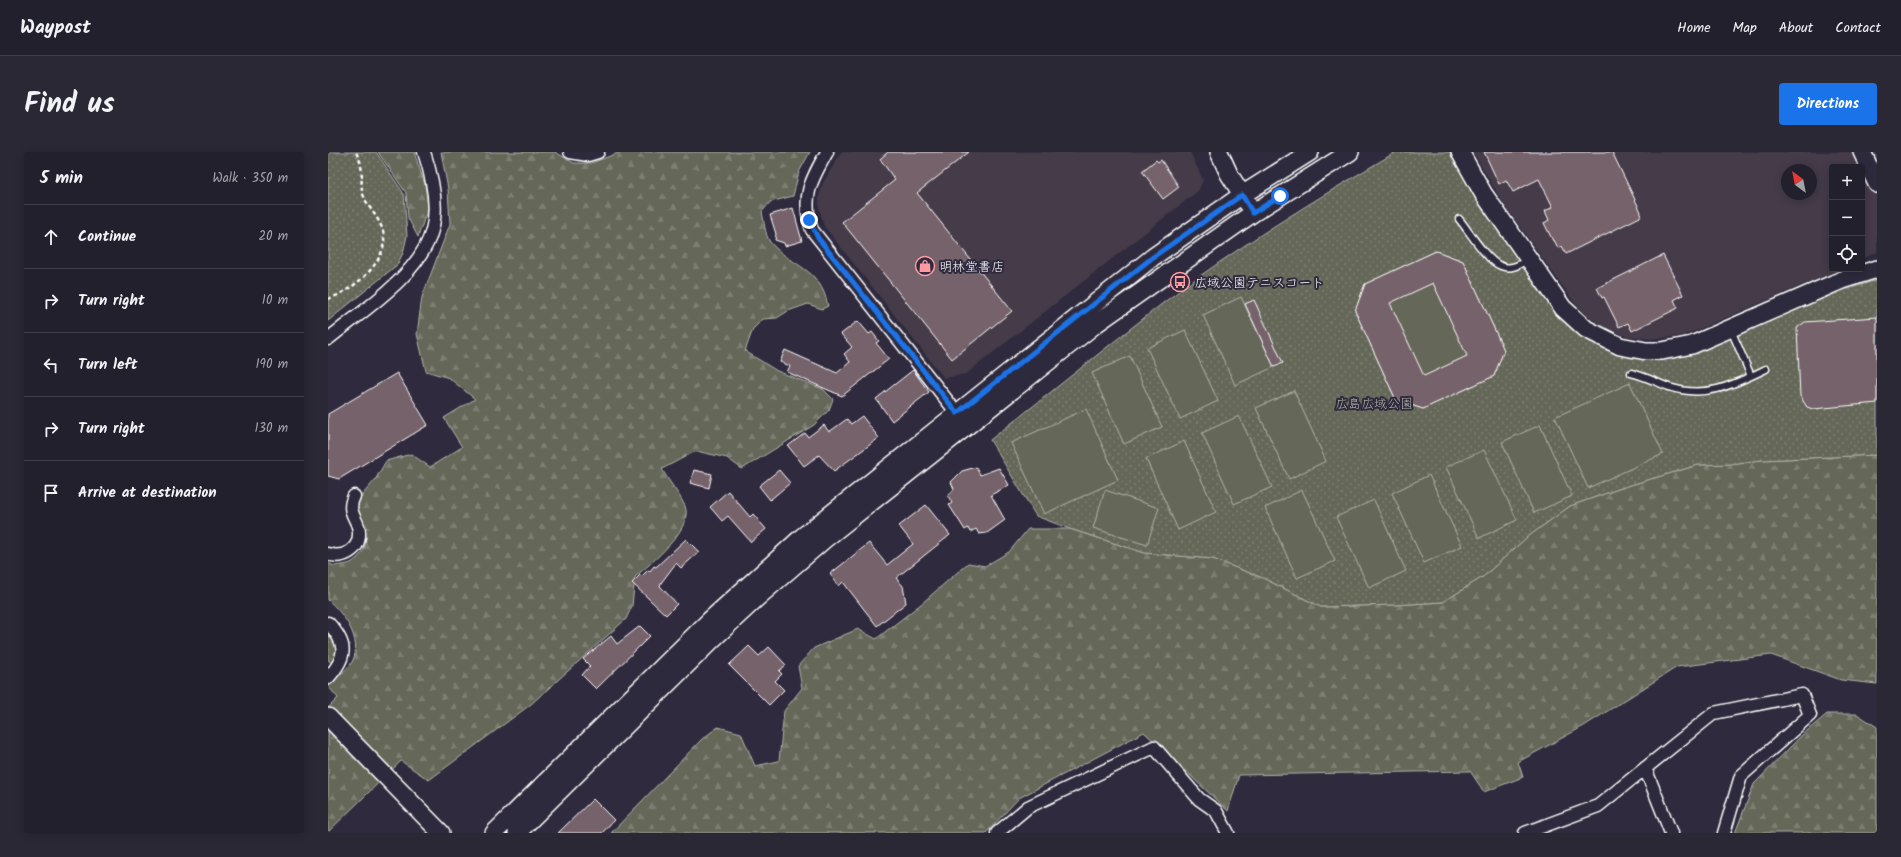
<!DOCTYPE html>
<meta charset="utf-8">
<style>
body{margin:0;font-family:Kalam,"Klee One",sans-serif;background:#2b2836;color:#f1f3f6}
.controls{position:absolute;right:12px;top:12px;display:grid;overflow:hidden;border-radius:4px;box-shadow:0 2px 10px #0003}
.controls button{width:36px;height:36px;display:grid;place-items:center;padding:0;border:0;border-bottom:1px solid #403e4a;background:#23202e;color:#f1f3f6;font:20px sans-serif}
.compass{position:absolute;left:1453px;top:12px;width:36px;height:36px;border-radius:50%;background:#23202e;box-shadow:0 2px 10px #0003;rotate:328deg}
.stop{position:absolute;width:12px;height:12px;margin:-9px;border:3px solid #1a73e8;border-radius:50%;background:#fff}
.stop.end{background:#1a73e8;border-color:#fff;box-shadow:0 1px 4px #0008}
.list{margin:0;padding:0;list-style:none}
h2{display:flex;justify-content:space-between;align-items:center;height:52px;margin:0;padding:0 16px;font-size:17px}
h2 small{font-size:13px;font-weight:400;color:#a3a3aa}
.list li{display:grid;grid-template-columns:26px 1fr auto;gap:12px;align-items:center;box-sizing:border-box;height:64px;padding:0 16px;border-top:1px solid #403e4a}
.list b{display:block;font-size:15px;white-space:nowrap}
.list em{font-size:13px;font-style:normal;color:#a3a3aa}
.icon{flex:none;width:22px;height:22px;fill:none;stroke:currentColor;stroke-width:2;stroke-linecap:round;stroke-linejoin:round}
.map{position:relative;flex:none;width:1549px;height:681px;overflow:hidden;border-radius:4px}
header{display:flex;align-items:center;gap:24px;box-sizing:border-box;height:56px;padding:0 20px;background:#23202e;border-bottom:1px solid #403e4a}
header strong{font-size:19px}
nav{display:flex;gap:22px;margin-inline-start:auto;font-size:14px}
.intro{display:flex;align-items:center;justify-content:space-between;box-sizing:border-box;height:96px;padding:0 24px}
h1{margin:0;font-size:28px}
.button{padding:10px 18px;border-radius:4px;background:#1a73e8;color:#fff;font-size:14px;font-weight:700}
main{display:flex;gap:24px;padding:0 24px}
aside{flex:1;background:#23202e;border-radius:4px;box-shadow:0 2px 10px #0003}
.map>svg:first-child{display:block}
.built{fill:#443b4a;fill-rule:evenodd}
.forest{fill:url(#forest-firs);stroke:#b2b4ac}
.park{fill:url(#park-dots);stroke:#b2b4ac}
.garden{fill:#656859;stroke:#b2b4ac}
.building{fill:#76626a;stroke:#fff;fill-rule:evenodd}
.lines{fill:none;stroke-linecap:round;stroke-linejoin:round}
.lane-casing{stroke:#fff;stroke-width:9}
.street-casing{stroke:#fff;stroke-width:15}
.secondary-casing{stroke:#fff;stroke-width:20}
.path{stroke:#fff;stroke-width:2.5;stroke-dasharray:4 3;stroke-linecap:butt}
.lane{stroke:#2f2a3d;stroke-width:6}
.street{stroke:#2f2a3d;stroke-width:12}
.secondary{stroke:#2f2a3d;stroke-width:17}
.route{stroke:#1a73e8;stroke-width:5}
.labels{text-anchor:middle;stroke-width:4;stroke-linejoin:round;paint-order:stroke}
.poi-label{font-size:13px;fill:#fff;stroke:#2f2a3d;text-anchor:start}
.park-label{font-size:13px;fill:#b2b4ac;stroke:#2f2a3d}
</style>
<header>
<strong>Waypost</strong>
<nav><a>Home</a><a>Map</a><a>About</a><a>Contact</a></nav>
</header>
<div class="intro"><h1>Find us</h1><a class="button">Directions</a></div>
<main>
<aside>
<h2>5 min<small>Walk · 350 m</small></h2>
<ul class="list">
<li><svg class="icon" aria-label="ahead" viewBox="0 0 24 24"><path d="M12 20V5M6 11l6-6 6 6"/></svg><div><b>Continue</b></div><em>20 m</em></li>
<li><svg class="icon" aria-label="right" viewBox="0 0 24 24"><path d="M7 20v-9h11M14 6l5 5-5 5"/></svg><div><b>Turn right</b></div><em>10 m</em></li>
<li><svg class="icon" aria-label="left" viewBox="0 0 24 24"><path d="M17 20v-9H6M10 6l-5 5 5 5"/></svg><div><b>Turn left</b></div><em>190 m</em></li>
<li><svg class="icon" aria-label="right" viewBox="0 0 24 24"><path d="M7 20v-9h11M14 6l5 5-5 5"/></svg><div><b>Turn right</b></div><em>130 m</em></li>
<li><svg class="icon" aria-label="arrive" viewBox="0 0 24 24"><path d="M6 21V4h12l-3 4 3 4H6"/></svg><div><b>Arrive at destination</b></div></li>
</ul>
</aside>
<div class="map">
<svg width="1549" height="681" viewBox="0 0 1549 681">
<defs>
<pattern id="forest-firs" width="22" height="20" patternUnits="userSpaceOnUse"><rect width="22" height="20" fill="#656859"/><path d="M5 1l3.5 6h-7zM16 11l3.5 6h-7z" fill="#7c7f72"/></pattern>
<pattern id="park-dots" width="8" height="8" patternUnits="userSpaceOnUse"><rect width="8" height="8" fill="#656859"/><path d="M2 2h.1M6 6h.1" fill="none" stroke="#7c7f72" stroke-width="1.8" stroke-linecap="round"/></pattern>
</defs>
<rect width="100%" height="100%" fill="#2f2a3d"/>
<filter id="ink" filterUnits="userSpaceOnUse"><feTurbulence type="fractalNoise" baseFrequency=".025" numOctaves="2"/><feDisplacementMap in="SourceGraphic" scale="8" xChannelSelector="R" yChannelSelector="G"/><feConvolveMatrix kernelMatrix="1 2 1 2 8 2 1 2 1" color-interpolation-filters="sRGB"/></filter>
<g filter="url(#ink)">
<path class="built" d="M513 0H862L875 28 870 39 638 222 616 226 496 74 491 56V43L495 31Z
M1145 0H1549V100L1534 107V15H1504V117H1513L1355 184 1322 187 1298 184 1276 175 1261 165 1248 153 1175 51ZM1459 18H1483V42H1459Z"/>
<path class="forest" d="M50 0H86L97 33 100 56 90 85 80 66 78 41Z
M113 0H227L246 11H263L293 0H482L471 20 465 44 442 50 434 60C436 68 437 83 442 90 464 116 492 114 500 154L494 157 480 152 460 159 449 166 435 167 425 177 417 199 449 219 495 237 505 247 501 258 486 273 414 317 399 306 368 299 334 317C340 329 351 341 357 354 366 377 323 411 307 425L304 454 298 467 202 553 101 628 73 609 0 680V556L10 546 0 534C7 527 19 518 24 510 36 488 15 461 0 448V411L6 414C11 413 20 413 24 410 46 396 37 374 29 355L35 342 47 328 58 309 83 302 102 315 134 295 116 266 147 247 121 226 98 219 89 182 94 145 122 72 120 37Z
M1549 303V532L1513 528 1443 503 1349 515 1256 574 1190 610 1195 625 1156 640 1142 619 911 623 900 659 816 580 691 646 658 681H283L374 587 390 575 413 581 427 614 451 609 456 559 474 536 470 514 486 496 530 477 548 487 593 452 640 411 657 414 681 400 700 377H742L817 401 885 407 935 426 993 455 1066 453 1115 450 1156 424 1198 386 1242 354 1296 335 1370 313 1402 312 1433 308Z
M1499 562H1529L1549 575V681H1407L1426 632 1474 583Z"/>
<path class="park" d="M0 0H48L76 42 79 84 75 101 69 113 0 169Z
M1068 0H1124L1182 93 1284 198 1417 178 1507 141 1549 128V303L1433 308 1402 312 1370 313 1296 335 1242 354 1198 386 1156 424 1115 450 1066 453 993 455 935 426 885 407 817 401 742 377 708 364 662 288C720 243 777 196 835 151 909 95 988 47 1068 0Z
M0 478 10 493 6 513 0 508Z"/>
<path class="garden" d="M1108 99 1135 109 1176 198 1166 224 1095 257 1068 248 1027 159 1037 132Z
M913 145 946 215 907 233 875 163Z
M857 178 890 249 852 267 819 196Z
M802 204 834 275 796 292 764 221Z
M1302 231 1335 302 1260 336 1227 265Z
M966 239 998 309 961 327 928 256Z
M758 257 790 328 716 362 683 291Z
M911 264 944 335 906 352 874 281Z
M1212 273 1244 344 1206 361 1174 290Z
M856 289 888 360 850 378 818 307Z
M1156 298 1189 368 1151 386 1118 315Z
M1101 323 1134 394 1096 411 1064 341Z
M777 338 831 356 819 393 765 376Z
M974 338 1007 409 969 426 937 356Z
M1046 348 1078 419 1041 436 1008 365Z"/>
<path class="building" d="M560 0H641L589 41 684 159 624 207 514 70 567 28 552 7Z
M1156 0H1284L1313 60 1312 65 1238 102 1234 94 1230 96 1226 88 1225 89 1216 71 1221 68 1217 59 1225 55 1211 27 1185 40 1178 28 1171 32Z
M828 8 830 10 833 8 851 35 835 47 814 19Z
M465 56 474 89 457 94 456 91 447 88 448 82 442 63Z
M1108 99 1135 109 1176 198 1166 224 1095 257 1068 248 1027 159 1037 132ZM1105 131 1139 204 1096 224 1062 151Z
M1335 103 1355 143 1346 148 1350 156 1304 179 1300 171 1291 175 1276 145 1274 146 1269 136Z
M926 148 955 211 946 215 917 152Z
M1549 165V251L1485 257 1479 255 1472 244 1469 176 1477 170Z
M530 169 541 182 544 180 551 189 548 191 561 207 514 244 459 220 462 214 452 210 457 198 509 221 522 210 516 202 524 195 513 182Z
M585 218 601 240 564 269 548 247Z
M69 221 100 273 11 327 0 324V262Z
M534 264 551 286 506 319 491 303 476 314 460 294 477 281 480 285 496 273 501 280 519 267 523 272Z
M648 315 652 323 671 316 681 333 663 343 677 368 659 381 651 382 648 377 642 380 640 376 637 378 621 353 624 351 620 344 626 337 623 330 634 319Z
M366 318 384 322 381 336 362 331Z
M451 318 462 331 442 348 431 334Z
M400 339 422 365 425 362 438 377 423 390 400 364 394 369 382 355Z
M598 353 622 383 568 426 575 434 578 451 549 474 515 430 511 434 502 422 541 391 559 413 585 392 571 374Z
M358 387 371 400 353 416 348 411 333 431 332 434 349 452 338 463 304 431 312 423 314 424 320 418 322 419 326 414 328 415Z
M312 474 322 484 268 537 254 523 262 514 255 507 283 484 289 492Z
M421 494 431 504 441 495 458 513 451 519 454 522 447 529 456 538 441 553 401 513Z
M265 647 286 668 274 681H230Z"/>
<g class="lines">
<defs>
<path id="lane" d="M1131 67C1141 79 1159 109 1173 114 1183 118 1191 113 1199 108
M1403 178 1423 224
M1303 221C1316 224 1328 230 1341 235 1378 247 1405 233 1438 217"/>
<path id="street" d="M242 0 260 3 270 0
M499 0C483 28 473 45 484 78L629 261
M0 187C34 159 93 122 104 78 111 53 104 24 96 0
M0 402C14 407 31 399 31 382 32 367 17 362 26 344
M0 471C20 492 19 505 0 526
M1317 616 1343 681
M669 681 700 655 826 595 871 647 888 659 900 681
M1197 681 1270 654 1386 561 1474 543 1482 563 1413 624 1396 681"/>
<path id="secondary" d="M891 0 901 22 920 52
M1132 0 1155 41 1235 156 1258 177 1292 194 1318 199H1334L1364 193 1514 128 1549 117
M1534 0 1549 32
M0 565 113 681
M166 681 382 468 474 385 825 105 914 43 982 0
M189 681 386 486 430 445 497 387 769 171 925 61 1022 0"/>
</defs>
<use href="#lane" class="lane-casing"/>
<use href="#street" class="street-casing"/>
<use href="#secondary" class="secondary-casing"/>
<path class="path" d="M0 147C24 139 63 109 55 79 51 65 39 55 35 42 32 32 35 24 33 14 33 10 30 5 28 0"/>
<use href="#lane" class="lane"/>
<use href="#street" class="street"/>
<use href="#secondary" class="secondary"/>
</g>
</g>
<g class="lines" filter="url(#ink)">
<path class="route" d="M481 68 490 86 629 261 825 105 914 43 925 61 952 44"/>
</g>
<defs>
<symbol id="shop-ring" viewBox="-11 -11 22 22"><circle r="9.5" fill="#2f2a3d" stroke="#ff9aa2" stroke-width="1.5"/><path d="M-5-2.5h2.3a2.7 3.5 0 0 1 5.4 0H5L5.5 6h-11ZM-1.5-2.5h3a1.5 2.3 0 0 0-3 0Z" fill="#ff9aa2"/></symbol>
<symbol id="bus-ring" viewBox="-11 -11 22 22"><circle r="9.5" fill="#2f2a3d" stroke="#ff9aa2" stroke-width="1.5"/><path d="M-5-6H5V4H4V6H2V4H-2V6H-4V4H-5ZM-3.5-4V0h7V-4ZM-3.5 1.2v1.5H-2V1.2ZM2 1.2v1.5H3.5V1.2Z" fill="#ff9aa2"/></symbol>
</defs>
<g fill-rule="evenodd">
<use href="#shop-ring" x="586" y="103" width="22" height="22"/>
<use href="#bus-ring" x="841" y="119" width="22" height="22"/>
</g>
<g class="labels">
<g class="poi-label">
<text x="611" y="119">明林堂書店</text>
<text x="866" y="135">広域公園テニスコート</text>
</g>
<g class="park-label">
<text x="1046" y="256">広島広域公園</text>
</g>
</g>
</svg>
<div class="controls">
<button>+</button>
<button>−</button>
<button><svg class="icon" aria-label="locate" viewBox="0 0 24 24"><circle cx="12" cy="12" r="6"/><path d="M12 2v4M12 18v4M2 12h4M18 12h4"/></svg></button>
</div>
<svg class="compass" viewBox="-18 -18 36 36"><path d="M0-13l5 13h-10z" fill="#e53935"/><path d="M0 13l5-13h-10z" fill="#a3a3aa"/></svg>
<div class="stop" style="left:952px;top:44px"></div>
<div class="stop end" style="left:481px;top:68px"></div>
</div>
</main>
